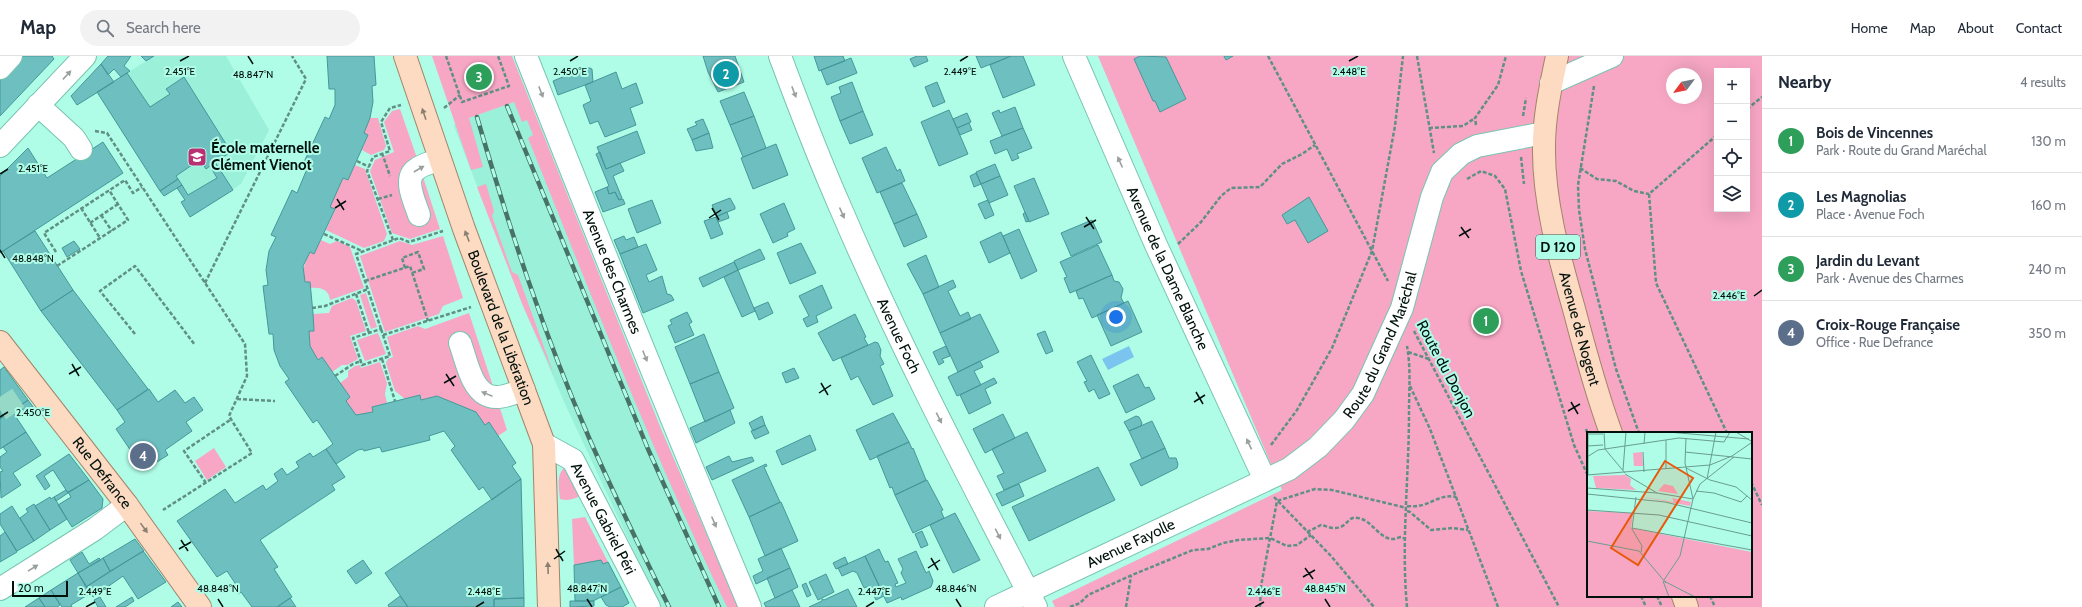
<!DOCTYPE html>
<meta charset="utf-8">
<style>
body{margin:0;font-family:Cabin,sans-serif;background:#f2f2f3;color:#1f2937}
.controls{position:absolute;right:12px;top:12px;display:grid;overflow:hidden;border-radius:0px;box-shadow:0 4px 16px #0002}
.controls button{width:36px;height:36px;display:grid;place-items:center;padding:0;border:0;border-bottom:1px solid #e0e1e3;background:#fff;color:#1f2937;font:20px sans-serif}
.compass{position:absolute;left:1666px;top:12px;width:36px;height:36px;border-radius:50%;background:#fff;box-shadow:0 4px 16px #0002;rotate:238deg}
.scale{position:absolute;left:12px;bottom:10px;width:56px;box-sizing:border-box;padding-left:4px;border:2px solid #00110c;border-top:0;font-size:11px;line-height:14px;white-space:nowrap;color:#00110c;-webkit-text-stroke:3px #affce7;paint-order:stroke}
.you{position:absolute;left:1116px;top:261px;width:14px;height:14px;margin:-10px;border:3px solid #fff;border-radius:50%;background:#1a73e8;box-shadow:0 0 0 6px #1a73e833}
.badge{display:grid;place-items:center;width:26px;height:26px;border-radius:50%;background:#2563eb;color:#fff;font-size:13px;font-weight:700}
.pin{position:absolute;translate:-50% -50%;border:2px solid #fff;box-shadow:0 1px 4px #0006}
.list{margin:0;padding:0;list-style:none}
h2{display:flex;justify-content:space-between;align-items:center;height:52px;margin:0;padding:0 16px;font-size:17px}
h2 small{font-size:13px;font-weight:400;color:#747a83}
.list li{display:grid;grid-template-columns:26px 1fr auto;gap:12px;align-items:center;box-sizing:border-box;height:64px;padding:0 16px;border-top:1px solid #e0e1e3}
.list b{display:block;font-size:15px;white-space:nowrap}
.list p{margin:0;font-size:13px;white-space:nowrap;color:#747a83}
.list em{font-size:13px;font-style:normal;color:#747a83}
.icon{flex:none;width:22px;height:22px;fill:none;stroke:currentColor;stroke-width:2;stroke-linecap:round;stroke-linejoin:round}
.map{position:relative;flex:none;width:1762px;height:551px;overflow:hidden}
header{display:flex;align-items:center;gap:24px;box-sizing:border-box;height:56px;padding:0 20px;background:#fff;border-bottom:1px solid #e0e1e3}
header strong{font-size:19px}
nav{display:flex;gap:22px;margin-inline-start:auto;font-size:14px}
.search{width:280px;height:36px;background:#f2f2f3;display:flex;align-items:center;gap:10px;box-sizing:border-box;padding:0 14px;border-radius:22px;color:#747a83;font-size:15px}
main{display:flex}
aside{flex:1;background:#fff}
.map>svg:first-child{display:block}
.built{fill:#9bf0da}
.green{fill:#f7a7c4;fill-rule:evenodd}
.water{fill:#7ac4ef}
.building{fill:#6ec0c0;stroke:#459899}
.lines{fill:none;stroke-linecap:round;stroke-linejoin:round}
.minor-tunnel{stroke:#95d9c6;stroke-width:22;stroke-dasharray:22 11;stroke-linecap:butt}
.minor-casing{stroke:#79c4b1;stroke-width:24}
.major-casing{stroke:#a38468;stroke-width:24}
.path{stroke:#5f9083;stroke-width:2.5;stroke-dasharray:4 2;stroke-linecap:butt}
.minor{stroke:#fff;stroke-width:22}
.major{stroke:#fddac2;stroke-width:22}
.rail-casing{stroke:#487266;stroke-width:4.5}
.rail{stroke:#affce7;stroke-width:3;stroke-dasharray:9;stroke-linecap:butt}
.oneway{fill:#99a09e}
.oneway2{fill:#8b8070}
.ticks{fill:none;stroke:#00110c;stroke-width:1.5}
.labels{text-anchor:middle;stroke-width:4;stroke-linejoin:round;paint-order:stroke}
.shield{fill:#affce7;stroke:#34584e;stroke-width:1}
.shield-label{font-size:14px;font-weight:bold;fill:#00110c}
.poi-label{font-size:15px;font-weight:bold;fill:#00110c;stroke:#affce7;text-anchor:start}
.street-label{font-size:15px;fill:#00110c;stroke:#affce7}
.inset-road{fill:none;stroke:#699e8f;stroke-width:1}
.view{fill:#e8590c;fill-opacity:0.15;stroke:#e8590c;stroke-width:2}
.inset-edge{fill:none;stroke:#00110c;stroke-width:2}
.ticks-label{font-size:10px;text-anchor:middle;fill:#00110c;stroke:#affce7;stroke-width:4;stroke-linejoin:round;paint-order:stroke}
</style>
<header>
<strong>Map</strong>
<div class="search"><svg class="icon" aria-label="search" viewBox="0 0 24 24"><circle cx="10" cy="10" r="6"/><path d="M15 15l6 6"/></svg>Search here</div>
<nav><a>Home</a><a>Map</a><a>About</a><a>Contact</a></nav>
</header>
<main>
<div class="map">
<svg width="1762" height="551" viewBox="0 0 1762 551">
<rect width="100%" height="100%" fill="#affce7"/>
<path class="built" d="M154 0H226L269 74 241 128 190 161 181 146 185 143 177 132 164 140 97 36Z
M527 41 661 373 738 551H660L565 348 523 250 454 70 455 67Z"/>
<path class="green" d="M432 0H512L661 373 738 551H727C653 398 591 239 528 82L533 79 527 64 522 66 514 46 469 62 483 111 471 114Z
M1098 0H1762V551H1055L1052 545 1282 434ZM1717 15H1747V153H1717ZM1672 18H1696V42H1672ZM1588 377H1751V540H1588Z
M400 53 417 102 416 135 422 118 440 173 410 183 392 177 370 115 375 104 394 96 384 66 392 55Z
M370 62H378L386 90 384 94 371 99 362 94 368 80 364 77Z
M355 109 365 113 387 178 384 185 364 192 326 174 335 154 330 151 343 122 348 124Z
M486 128 494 155 492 160 512 216 518 219 554 319 523 250 477 131Z
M443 180 463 242 443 250 439 258 385 276 360 200 400 185 412 189Z
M321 184 330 188 337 185 350 191 364 232 330 244C329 233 320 231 310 232 300 221 303 209 310 196L314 198Z
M366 237 377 271 371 273 360 239Z
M352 242 356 245 366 275 350 280 358 303 347 309H342L332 316 322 301 318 304 310 290 309 275H314L313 258 329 257 332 250Z
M469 257 494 333H487L482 329 464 283 455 286C460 302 464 328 478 338 483 343 491 344 498 346L507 374 498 380 489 367 485 369 476 356 437 340 421 344 420 339 405 343 395 335 386 307 388 303 393 301 387 281 418 270 425 273Z
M378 277 386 298 365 305 357 284Z
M380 306 387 327 385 338 387 347 372 351 373 356 356 359 346 345 350 341 340 327 348 321V315L355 310 360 309 361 312Z
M214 392 226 411 207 424 195 405Z
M564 412H568L586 437C578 441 570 446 560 443 559 434 556 419 564 412Z
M585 461 608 506 603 508 601 504 574 509 572 463Z"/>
<path class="water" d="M1129 290 1134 301 1108 314 1102 303Z"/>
<path class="building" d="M20 0H52L54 3 0 60V21Z
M108 0H131L124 10 130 15 121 21 114 13 108 19 101 8Z
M141 0H154L146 5Z
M327 0H374L376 29 372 30 373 46 370 62 364 77 368 79 348 124 343 122 330 151 335 153 314 198 310 196 303 210 305 226H310L313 257 314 275H309L310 290 318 304 322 301 350 341 346 345 356 359 373 356 372 351 420 339 421 344 437 340 476 356 485 369 489 366 516 407 512 410 521 423 492 444 483 431 479 434 451 394 455 390 444 375 429 380 430 384 382 396 380 391 364 395 363 393 358 394 336 408 326 393 333 388 317 364 313 367 285 326 289 323 280 310 274 294 273 278H269L263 230 268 229 266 214 269 195 276 181 271 179 292 134 297 137 309 108 304 106 325 61 329 63 335 49V33H329Z
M703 0H735L744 26 718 36 708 16Z
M814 0H843L845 5 819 15Z
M917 0H926L928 5 914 11 910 3Z
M976 0H1011L981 12Z
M1011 0H1023L1035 29 1003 42 990 9Z
M1140 0 1166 1 1186 43 1160 56 1155 45H1153L1134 3Z
M1224 0H1233L1226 4Z
M851 2 857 17 827 29 821 14Z
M101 8 114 26 77 49 71 40Z
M587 11 592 13 593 26 558 39 553 25Z
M616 16 622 33 636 27 643 47 630 52 636 69 605 81 598 65 590 68 583 49 591 45 585 29Z
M127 17 150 51 170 38 166 33 184 21 231 96 215 106 233 134 190 161 181 146 185 144 177 132 182 129 188 139 217 122 210 110 206 113 198 100 190 105 192 109 176 120 178 123 160 135 97 36Z
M852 26 863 55 840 65 831 41 841 37 839 31Z
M937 26 945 46 933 51 925 31Z
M744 36 754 60 730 69 720 45Z
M1015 51 1023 72 1002 80 992 57 999 54 1000 57Z
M949 54 968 98 939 110 921 66Z
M863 55 873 79 850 88 840 65Z
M967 57 971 66 957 72 953 63Z
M754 60 766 92 743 101 730 69Z
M703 63 709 77 692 84 687 73 697 69 695 66Z
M969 67 972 74 960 79 957 72Z
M1023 72 1032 92 1017 98 1019 102 1012 105 1007 93 995 98 990 85Z
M637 75 645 97 606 113 597 91Z
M709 77 713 92 696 95 692 84Z
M103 86 123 117 0 197V120L28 92 47 122Z
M776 88 788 119 753 133 741 102Z
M886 91 897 115 900 113 905 125 877 137 862 102Z
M600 96 606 113 620 107 624 115 613 120 622 142 619 144 615 136 609 138 607 131 609 130 596 98Z
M995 108 1000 120 981 128 976 116Z
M976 117 981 128 974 131 970 120Z
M1000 120 1008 139 989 147 981 128Z
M1034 122 1049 158 1029 166 1014 130Z
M178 123 182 129 164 140 160 135Z
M902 127 917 158 894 168 880 136Z
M607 131 609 138 615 136 619 144 623 143 625 148 603 156 595 136Z
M1309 141 1328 175 1308 187 1295 164 1287 168 1282 159Z
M730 142 735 151V153L717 160 712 149Z
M652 144 661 167 637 177 628 153Z
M988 144 994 159 985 163 978 148Z
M784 147 795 173 787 177 788 180 773 187 760 158Z
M727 156 729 162 718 166 716 161Z
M1025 156 1029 165 1026 166 1023 158Z
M917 158 927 181 904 191 894 168Z
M716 161 723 178 711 183 704 165Z
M1092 164 1102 186 1071 200 1061 177Z
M1019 173 1037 215 1021 223 1003 180Z
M35 175 73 234 41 255 3 195Z
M1001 176 1010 197 989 207 980 186Z
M624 180 626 184 634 181 638 191 620 198 614 184Z
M74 185 80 193 67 201 62 192Z
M801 187 816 217 790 228 777 197Z
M646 188 657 214 646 219 649 226 662 220 667 238 671 239 674 244 643 257 620 198Z
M1098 189 1112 219 1070 237 1064 222 1067 221 1060 206Z
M760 193 765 203 738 214 734 205Z
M926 199 939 231 923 238 907 208Z
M734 206 738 214 703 231 699 222Z
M738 214 755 255 742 261 724 221Z
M1112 219 1114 225 1119 226 1123 233 1121 242 1124 247 1092 262 1083 242 1079 243 1076 235Z
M953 224 956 231 948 235 960 260 968 256 971 263 940 277 923 238Z
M822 229 832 252 816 260 818 266 807 271 803 263 809 260 799 240Z
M73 234 148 333 117 354 41 255Z
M1128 245 1142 276 1111 290 1097 259Z
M768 246 773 257 759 264 754 252Z
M687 256 692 266 689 268 694 279 675 287 668 270 672 268 670 264Z
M855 258 866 281 864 282 868 289 833 305 818 277Z
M980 258 999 296 958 316 940 277Z
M1045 275 1053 295 1046 298 1037 278Z
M704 278 719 316 690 328 675 291Z
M875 286 878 287 881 294 880 300 884 308 880 310 893 340 873 349 858 320 851 324 841 302Z
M946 290 950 300 942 303 944 306 939 309 933 296Z
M1091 299 1110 338 1099 343 1094 333 1089 336 1084 326 1087 325 1077 306Z
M980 305 983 311 974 315 981 329 957 340 948 321Z
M4 311 28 344 0 363V314Z
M794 312 799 322 786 327 782 317Z
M719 316 734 352 705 366 690 328Z
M1138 318 1145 332 1149 331 1155 343 1126 357 1113 330Z
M994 322 997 327 985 333 991 347 969 358 960 339Z
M149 333 158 346 175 334 185 347 194 341 203 354 186 366 192 375 165 394 168 399 144 414 116 373 125 366 117 354Z
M28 344 34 352 25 357 20 350Z
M730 354 735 367 696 387 690 372Z
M12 355 26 376 0 393V363Z
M893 357 909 386 870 404 856 374Z
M1003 358 1015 382 985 397 973 373Z
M762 360 765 369 753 375 749 367Z
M1136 360 1139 361 1142 367 1141 370 1129 375 1124 366Z
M1152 365 1165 392 1142 403 1129 375Z
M765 369 769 377 755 383 751 375Z
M26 376 41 399 13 417 21 429 1 442 0 416 3 415 0 411V401L7 396 3 391Z
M1027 376 1046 415 1004 434 997 420 1004 417 992 393Z
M810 379 816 394 782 409 776 395Z
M909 386 912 393 913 392 926 424 895 439 892 431 890 432 877 400Z
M1165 392 1169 402H1176L1178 408 1177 412 1141 430 1130 408Z
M326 393 345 421 332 429 335 434 260 484 278 511 274 513 292 541 277 551H252L241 536 238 538 233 529 235 527 227 515 217 521 177 465 225 433 235 447 263 429 266 434 278 425 274 418 282 412 287 419 299 411 296 406 310 397 313 401Z
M69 398 89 424 68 437 53 414 44 420 50 430 45 434 36 420Z
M729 400 732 406 752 401 754 405 712 424 706 411Z
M766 408 767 410 764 411 780 446 749 461 732 424Z
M1098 411 1115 444 1029 485 1012 451Z
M521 423 524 542 494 543V551H408L385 517Z
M89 424 103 443 102 452 72 471 58 449 71 441 68 436Z
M927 424 943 454 941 455 944 462 913 477 895 439Z
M1019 428 1024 440 1002 450 996 438Z
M66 434 68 437 56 445 54 441Z
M50 441 51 443 54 441 67 463 50 474 35 450Z
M781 446 798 485 765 500 749 461Z
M34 448 50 474 34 485 20 462 28 456 26 453Z
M12 450 34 485 17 495 0 468V458Z
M955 457 980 504 953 517 930 469Z
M922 475 928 489 921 492 915 478Z
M5 476 17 496 0 506V480Z
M135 483 144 495 110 515 103 502Z
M781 492 790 512 756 528 753 520 763 515 758 503Z
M879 493 885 506 888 505 898 527 895 528 896 531 906 527 901 517 903 513 898 503 916 495 926 517 929 515 933 525 931 531 902 544 901 541 887 547 865 500Z
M143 495 166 526 138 543 123 520 93 541 86 531Z
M82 496 89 508 99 502 101 504 78 517 70 504Z
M865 500 884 540 876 544 869 530 864 532 857 517 853 515 842 520 838 512Z
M845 501 848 508 836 513 833 507Z
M103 502 110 515 86 531 78 517Z
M363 504 372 517 356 528 347 515Z
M601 504 603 508 608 506 621 531 593 545H575L574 509Z
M790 512 798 531 775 542 767 522Z
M78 517 91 537 71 549 72 551H62L51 534Z
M826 518 834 536 818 544 809 526Z
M806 527 811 539 807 541 802 529Z
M621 531 629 547 622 551H610L606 549 601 541Z
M848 533 857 551H809L822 545V543L824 544Z
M51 534 60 549 57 551H45L39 542Z
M792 534 800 551H766L764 547Z
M400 540 408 551H389L388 549Z
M100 541 106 551H98L94 544Z
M132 541 134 545 125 551H116Z
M39 542 45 551H25Z
M290 542 296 551H277L280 549Z
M524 542V551H494V543Z
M570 545H594V550L570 551Z
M178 546 182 551H171Z"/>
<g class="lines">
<path class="minor-tunnel" d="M0 354 24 338"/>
<defs>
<g id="minor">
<path id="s1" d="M526 0C599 185 673 368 750 551"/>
<path id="s2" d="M780 0C799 51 819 103 841 153 899 289 968 420 1036 551"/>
<path id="s3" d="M1074 0 1156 189 1265 424"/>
<path d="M0 12 11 0"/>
<path d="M1551 27 1612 0"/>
<path d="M38 49 74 82 81 93"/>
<path d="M0 90 85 0"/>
<path d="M419 159C415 146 402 122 417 113 423 108 433 106 440 104"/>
<path d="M460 287C467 305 472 342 497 341 506 341 516 336 524 334"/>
<path id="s4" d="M544 388 573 404 649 551"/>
<path d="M0 533 95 473 127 449"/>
<path id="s5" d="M996 551 1289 413 1318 391 1344 364 1363 338 1402 252 1432 141 1442 116 1461 98 1477 90 1544 77"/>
</g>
<g id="major">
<path id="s6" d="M405 0 464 173 544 388 549 551"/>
<path id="s7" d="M1557 0C1551 29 1544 60 1544 90 1543 144 1559 200 1574 253 1585 295 1596 336 1611 377"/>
<path id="s8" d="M0 286 127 449 200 551"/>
<path d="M1683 540 1687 551"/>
</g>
</defs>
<use href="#minor" class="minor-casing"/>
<use href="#major" class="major-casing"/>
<path class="path" d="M446 0 462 46 509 30 498 0
M1268 0 1388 225
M1417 0 1434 97
M1594 30 1578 129 1579 154 1585 193 1616 313 1639 377
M444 52 460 39
M1747 53 1762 41
M1523 60 1526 42
M1476 69 1475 62 1498 29 1506 0
M1429 72 1463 70 1475 62
M95 75 107 77 245 288 247 320 229 360 252 397 163 454
M1717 79 1649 138 1656 227 1727 377
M382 97 390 120
M1521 101 1524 128
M357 105 369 111
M1580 112 1597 123 1616 125 1634 135 1649 138
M1467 123 1481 115 1495 120 1505 133 1521 215 1574 389 1588 420
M378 143 392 139
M81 152 100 182
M101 159 112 175
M90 167 118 148
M324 178 362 195
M393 184 367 115 373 101 390 95 381 66 390 52 401 49
M1178 188 1201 166 1221 140 1231 132 1260 131 1282 108 1302 98 1315 89
M56 196 44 177 125 124 133 137 142 131
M57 210 128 164 109 134
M405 212 402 202 418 196 424 213 412 217
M365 225 410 210 428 265
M205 227 306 23 292 0
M356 238 369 277
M312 252 325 250 368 233
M381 273 356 198 399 182 409 186 443 175
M381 273 390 300 362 309 353 282Z
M1414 275 1559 551
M135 278 100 235 135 210 195 289
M383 279 471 251
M1408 296 1429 303
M382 303 395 345
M335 320 353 308 361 305
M1410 330 1430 373 1498 551
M237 343 275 345
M1586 373 1588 379
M1271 389 1297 354 1332 292 1372 195 1395 70 1403 0
M1751 426 1762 449
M206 427 184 395 230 364
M1274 441 1331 500 1374 551
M1407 450C1429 453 1437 437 1456 441
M1407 455 1410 456 1431 474 1453 472 1468 474
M1307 476 1321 469C1327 470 1333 474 1340 471 1348 469 1348 460 1358 462 1372 464 1379 483 1393 483 1396 483 1399 481 1402 481L1405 483
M1641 540 1646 551
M1657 540 1662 551
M1710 540 1715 551
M1070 551 1080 547 1088 539 1132 519 1193 494 1208 493 1223 487 1238 484 1270 482 1287 490 1297 489 1311 479
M1126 551 1131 520
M1260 551 1261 530 1277 445 1315 433 1332 434 1407 452
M1407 551C1401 487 1409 421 1409 357 1409 334 1411 312 1407 290"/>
<use href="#minor" class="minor"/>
<use href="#major" class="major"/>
<defs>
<path id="rail" d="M507 50 648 393 719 551
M477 61C509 171 544 279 590 384 615 441 642 496 669 551"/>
</defs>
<use href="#rail" class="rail-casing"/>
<use href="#rail" class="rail"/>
</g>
<defs><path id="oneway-solid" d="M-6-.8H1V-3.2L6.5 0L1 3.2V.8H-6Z"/></defs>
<g class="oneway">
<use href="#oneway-solid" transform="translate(67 19) rotate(-47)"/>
<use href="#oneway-solid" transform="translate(541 36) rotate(69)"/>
<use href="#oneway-solid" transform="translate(794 36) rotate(69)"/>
<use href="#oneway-solid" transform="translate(1120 106) rotate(-114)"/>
<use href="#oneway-solid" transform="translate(419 113) rotate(-30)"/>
<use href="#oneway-solid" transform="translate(842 157) rotate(66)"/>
<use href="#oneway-solid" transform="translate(645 300) rotate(68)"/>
<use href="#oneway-solid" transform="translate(487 338) rotate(-158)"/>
<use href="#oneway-solid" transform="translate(939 362) rotate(63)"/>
<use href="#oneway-solid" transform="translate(1249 388) rotate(-115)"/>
<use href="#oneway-solid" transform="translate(714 466) rotate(67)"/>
<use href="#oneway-solid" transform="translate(998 478) rotate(63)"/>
<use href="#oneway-solid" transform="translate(33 512) rotate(-32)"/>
</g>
<g class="oneway2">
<use href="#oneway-solid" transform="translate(424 58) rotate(-109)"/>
<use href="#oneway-solid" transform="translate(467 180) rotate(-111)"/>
<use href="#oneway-solid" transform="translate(144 472) rotate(54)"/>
<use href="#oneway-solid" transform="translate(548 512) rotate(-92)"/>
</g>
<path class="ticks" d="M248 0 253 8M180 5 189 0M570 5 578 0M960 5 968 0M1349 5 1358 0M0 118 8 113M337 143 344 154M335 152 346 145M712 152 719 164M1086 161 1094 173M709 162 721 154M1084 171 1096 164M1461 171 1469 182M1459 180 1471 173M0 194 5 202M1754 240 1762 234M72 308 79 320M69 318 81 311M446 318 454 330M444 327 456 320M821 327 828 339M1196 336 1203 348M819 337 831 329M1194 346 1205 339M1571 346 1578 358M1568 355 1580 348M0 361 8 356M181 484 188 495M179 493 191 486M556 493 563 505M931 502 938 514M554 503 565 495M928 512 940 504M1305 512 1313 523M1303 521 1315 514M218 543 223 551M587 543 592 551M956 543 961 551M1325 543 1330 551M86 551 95 546M476 551 484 546M866 551 874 546M1255 551 1264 546"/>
<defs>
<symbol id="school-square" viewBox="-11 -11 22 22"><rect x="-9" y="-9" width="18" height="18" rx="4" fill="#b93172" stroke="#affce7"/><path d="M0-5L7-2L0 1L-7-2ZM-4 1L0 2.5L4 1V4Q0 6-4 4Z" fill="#fff"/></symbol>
</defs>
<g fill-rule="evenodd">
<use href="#school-square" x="186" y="90" width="22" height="22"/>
</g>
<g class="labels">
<rect class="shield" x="1536" y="179" width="44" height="24" rx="3"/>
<g class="shield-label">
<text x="1558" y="196">D 120</text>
</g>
<g class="poi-label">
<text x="211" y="97">École maternelle<tspan x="211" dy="17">Clément Vienot</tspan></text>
</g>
<g class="street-label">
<text dy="5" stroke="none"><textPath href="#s3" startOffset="232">Avenue de la Dame Blanche</textPath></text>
<text dy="5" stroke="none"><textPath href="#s1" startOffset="232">Avenue des Charmes</textPath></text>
<text dy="5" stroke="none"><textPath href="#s6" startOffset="288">Boulevard de la Libération</textPath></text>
<text dy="5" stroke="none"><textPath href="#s7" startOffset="278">Avenue de Nogent</textPath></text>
<text dy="5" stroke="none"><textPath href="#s2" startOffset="304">Avenue Foch</textPath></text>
<text dy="5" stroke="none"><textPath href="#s5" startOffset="482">Route du Grand Maréchal</textPath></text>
<text transform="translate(1446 313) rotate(62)" y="5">Route du Donjon</text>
<text dy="5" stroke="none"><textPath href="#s8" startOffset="166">Rue Defrance</textPath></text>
<text dy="5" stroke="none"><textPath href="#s4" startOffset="99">Avenue Gabriel Péri</textPath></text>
<text dy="5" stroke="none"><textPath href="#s5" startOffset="149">Avenue Fayolle</textPath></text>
</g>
</g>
<g transform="translate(1587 376)">
<rect width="165" height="165" fill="#affce7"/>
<path d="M55 20 56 34H47L46 21ZM38 43 44 47 43 53 49 58 9 56 6 44ZM77 52 86 54 91 62 71 59ZM51 64 87 70 85 66 104 70 103 74ZM0 79 46 81 44 96 165 120V165H0Z" fill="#f7a7c4"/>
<path class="inset-road" d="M17 0 18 17 38 41M81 0 162 7M149 0 164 9M0 2H16M79 8V37M57 12 58 0M0 14 16 13M56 20 57 40M98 20 165 27M0 25 11 18 92 6 137 10 143 0M99 36 123 48 149 55 165 68M36 38 39 0M38 42 70 61 106 67 113 52 147 25M0 43 123 33 145 24 164 11M1 43V0M120 47 129 0M0 56 70 61M109 59 127 61 154 70 160 64M0 62 78 70 165 91M49 65 45 97 55 114 54 120M0 78 72 83 165 104M45 96 165 118M0 109 52 119 79 151M77 148 93 124 106 67 98 31 99 6M76 149 82 165M77 149 108 165"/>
<path class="view" d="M78 29 106 46 51 133 24 116Z"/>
<rect width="165" height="165" class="inset-edge"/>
</g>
<g class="ticks-label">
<text x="960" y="19">2.449°E</text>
<text x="1349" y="19">2.448°E</text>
<text x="180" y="19">2.451°E</text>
<text x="570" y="19">2.450°E</text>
<text x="253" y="22">48.847°N</text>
<text x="33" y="116">2.451°E</text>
<text x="33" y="206">48.848°N</text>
<text x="1729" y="243">2.446°E</text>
<text x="33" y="360">2.450°E</text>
<text x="218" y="536">48.848°N</text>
<text x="587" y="536">48.847°N</text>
<text x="956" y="536">48.846°N</text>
<text x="1325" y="536">48.845°N</text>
<text x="95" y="539">2.449°E</text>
<text x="484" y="539">2.448°E</text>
<text x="874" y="539">2.447°E</text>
<text x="1264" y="539">2.446°E</text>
</g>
</svg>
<div class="controls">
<button>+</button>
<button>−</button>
<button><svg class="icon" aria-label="locate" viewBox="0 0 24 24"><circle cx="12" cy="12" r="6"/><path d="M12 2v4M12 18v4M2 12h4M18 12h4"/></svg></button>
<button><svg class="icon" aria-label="layers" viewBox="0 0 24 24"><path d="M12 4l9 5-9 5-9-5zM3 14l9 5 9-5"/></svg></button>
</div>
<svg class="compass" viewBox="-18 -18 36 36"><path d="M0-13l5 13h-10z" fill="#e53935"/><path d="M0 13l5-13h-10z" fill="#747a83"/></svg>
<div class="scale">20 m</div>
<div class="you"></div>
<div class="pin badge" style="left:1486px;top:265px;background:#2e9e5b">1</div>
<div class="pin badge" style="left:726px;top:18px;background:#0f9aa8">2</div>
<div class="pin badge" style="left:479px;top:21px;background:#2e9e5b">3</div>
<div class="pin badge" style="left:143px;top:400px;background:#5c6f8a">4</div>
</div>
<aside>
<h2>Nearby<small>4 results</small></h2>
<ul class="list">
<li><span class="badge" style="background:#2e9e5b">1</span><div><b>Bois de Vincennes</b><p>Park · Route du Grand Maréchal</p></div><em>130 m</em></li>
<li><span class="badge" style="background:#0f9aa8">2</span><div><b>Les Magnolias</b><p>Place · Avenue Foch</p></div><em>160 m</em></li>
<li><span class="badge" style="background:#2e9e5b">3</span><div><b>Jardin du Levant</b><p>Park · Avenue des Charmes</p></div><em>240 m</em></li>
<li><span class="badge" style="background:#5c6f8a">4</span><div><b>Croix-Rouge Française</b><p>Office · Rue Defrance</p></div><em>350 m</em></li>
</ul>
</aside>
</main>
